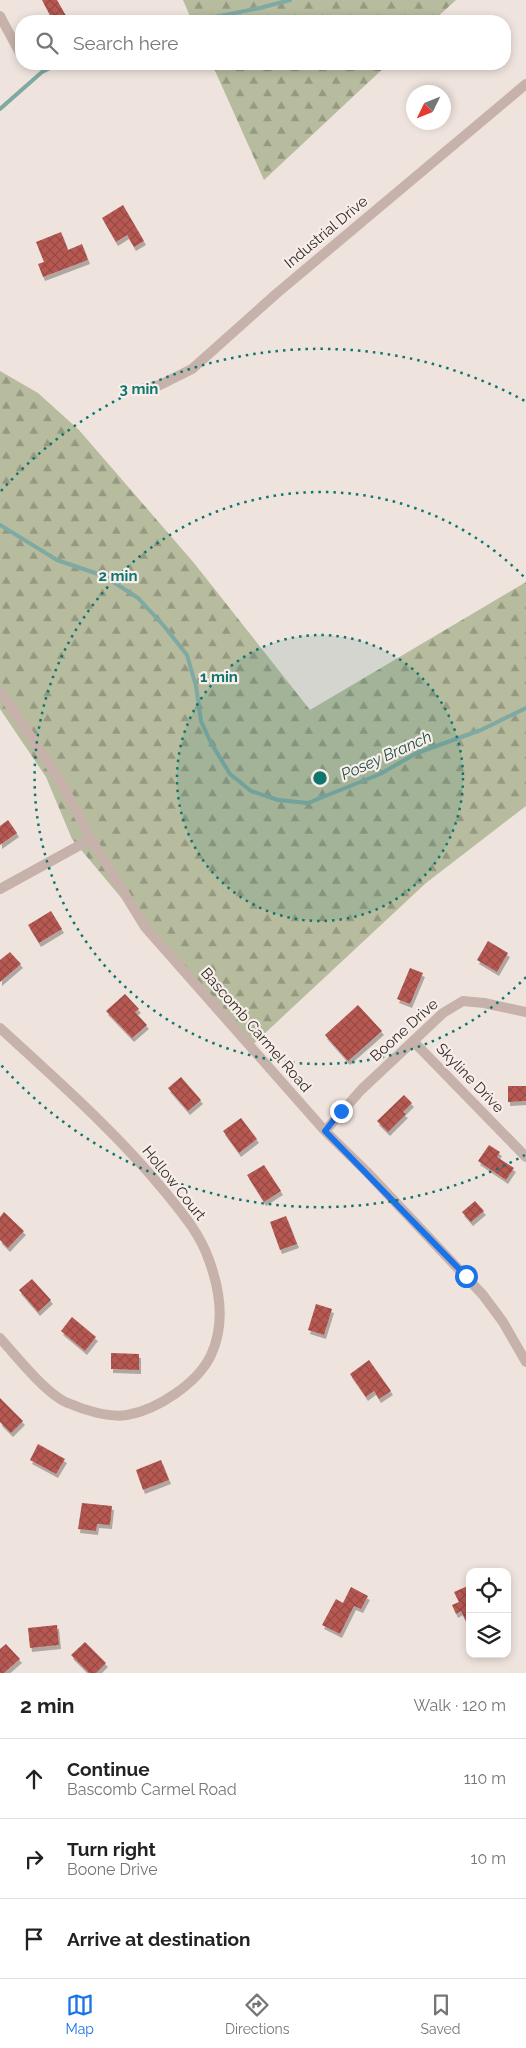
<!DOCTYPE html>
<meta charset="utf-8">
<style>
body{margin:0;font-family:Raleway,sans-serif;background:#f6f6f6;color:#222}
.controls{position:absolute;right:15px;bottom:15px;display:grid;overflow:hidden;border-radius:10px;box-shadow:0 2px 8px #0003}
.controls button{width:45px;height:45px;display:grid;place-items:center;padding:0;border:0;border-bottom:1px solid #e0e0e0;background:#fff;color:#222;font:25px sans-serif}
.compass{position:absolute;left:406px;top:85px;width:45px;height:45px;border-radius:50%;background:#fff;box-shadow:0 2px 8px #0003;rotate:227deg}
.stop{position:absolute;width:15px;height:15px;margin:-11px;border:4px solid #1a73e8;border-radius:50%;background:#fff}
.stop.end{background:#1a73e8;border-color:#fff;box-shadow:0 1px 5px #0008}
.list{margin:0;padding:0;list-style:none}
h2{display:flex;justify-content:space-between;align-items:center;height:65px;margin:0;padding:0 20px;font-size:21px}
h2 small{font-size:16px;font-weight:400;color:#767676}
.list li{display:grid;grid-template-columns:32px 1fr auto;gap:15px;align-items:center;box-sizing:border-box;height:80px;padding:0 20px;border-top:1px solid #e0e0e0}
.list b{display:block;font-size:19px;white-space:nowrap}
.list p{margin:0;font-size:16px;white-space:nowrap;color:#767676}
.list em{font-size:16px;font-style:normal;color:#767676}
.icon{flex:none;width:28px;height:28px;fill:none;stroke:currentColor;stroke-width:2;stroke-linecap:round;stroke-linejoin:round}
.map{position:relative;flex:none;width:526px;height:1673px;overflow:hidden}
.search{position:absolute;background:#fff;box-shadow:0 2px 8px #0003;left:15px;right:15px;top:15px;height:55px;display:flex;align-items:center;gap:12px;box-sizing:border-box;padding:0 18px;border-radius:20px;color:#767676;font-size:19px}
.sheet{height:305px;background:#fff}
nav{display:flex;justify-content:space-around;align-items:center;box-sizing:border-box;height:70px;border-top:1px solid #e0e0e0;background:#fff;font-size:14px;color:#767676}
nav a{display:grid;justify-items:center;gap:2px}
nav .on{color:#1a73e8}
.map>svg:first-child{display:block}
.forest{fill:url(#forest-firs)}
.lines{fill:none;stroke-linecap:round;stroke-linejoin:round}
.stream{stroke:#7fa9a3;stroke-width:4}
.building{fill:url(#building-cross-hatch);filter:url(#shadow)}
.street{stroke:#c6b2aa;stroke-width:10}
.route{stroke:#1a73e8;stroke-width:6}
.ring{fill:none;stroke:#0f766e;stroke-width:2.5;stroke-dasharray:2.5 5}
.labels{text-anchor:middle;stroke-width:4.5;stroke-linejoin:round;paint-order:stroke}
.street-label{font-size:15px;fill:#342a29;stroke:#f7eee9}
.water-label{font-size:16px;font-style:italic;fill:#23514c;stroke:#f7eee9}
.centre{fill:#0f766e;stroke:#f7eee9;stroke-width:2.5}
.ring-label{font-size:15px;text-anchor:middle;font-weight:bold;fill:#0f766e;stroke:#f7eee9;stroke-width:4.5;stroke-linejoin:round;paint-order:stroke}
</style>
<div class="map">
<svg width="526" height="1673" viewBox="0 0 526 1673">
<defs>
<pattern id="forest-firs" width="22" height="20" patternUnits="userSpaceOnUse" patternTransform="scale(1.25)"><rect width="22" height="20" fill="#b7bc9e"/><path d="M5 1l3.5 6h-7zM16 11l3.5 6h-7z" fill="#969981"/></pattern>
<pattern id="building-cross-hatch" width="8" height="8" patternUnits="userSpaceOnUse" patternTransform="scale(1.25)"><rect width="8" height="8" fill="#b85952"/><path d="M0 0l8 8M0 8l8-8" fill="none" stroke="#964a44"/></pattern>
<filter id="shadow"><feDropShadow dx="2" dy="4" stdDeviation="0" flood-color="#0004"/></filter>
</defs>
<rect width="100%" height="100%" fill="#efe3dd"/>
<path class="forest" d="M183 0H456L433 21H192Z
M212 64H388L264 180Z
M0 371 38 393 79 430 194 563 310 710 526 582V806L426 883 248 1049 72 839 46 777 0 709Z"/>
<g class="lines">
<path class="stream" d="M194 21 260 8 290 0
M0 109 42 72 58 64
M0 525 57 560 104 576 138 598 164 626 187 655 196 686 201 721 211 743 230 774 251 791 278 800 308 803 380 774 417 753 481 730 526 708"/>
</g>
<path class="building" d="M42 0H57L69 21H53Z
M123 205 144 241 134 247 127 235 116 242 102 218Z
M61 232 68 250 82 244 88 260 43 277 38 264 44 262 36 242Z
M8 820 17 833 0 845V826Z
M51 911 62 929 39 943 28 925Z
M488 941 508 953 497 972 477 960Z
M10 952 21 964 0 982V960Z
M410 968 423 973 410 1004 397 999Z
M125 994 139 1009 135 1012 147 1025 132 1038 106 1011Z
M358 1005 382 1031 348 1061 325 1035Z
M181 1077 201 1100 188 1111 168 1088Z
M508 1086H526V1101L508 1102Z
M404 1095 412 1103 403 1112 406 1114 388 1132 377 1121Z
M241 1118 257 1139 239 1153 223 1131Z
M489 1145 500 1152 497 1157 514 1168 506 1180 478 1161Z
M264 1165 281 1191 264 1202 247 1175Z
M475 1201 484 1211 471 1222 462 1212Z
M4 1212 24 1231 8 1248 0 1240V1217Z
M286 1216 297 1244 280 1250 270 1222Z
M32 1279 51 1300 38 1312 19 1290Z
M316 1304 332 1309 324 1335 308 1330Z
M72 1317 96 1337 85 1351 61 1331Z
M111 1353 139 1354V1370L111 1369Z
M369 1360 391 1391 379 1399 374 1391 366 1397 350 1374Z
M0 1398 23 1421 11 1433 0 1422Z
M38 1444 65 1459 56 1474 30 1460Z
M161 1460 169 1480 143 1490 136 1470Z
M82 1503 112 1506 110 1525 97 1524 96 1531 78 1529Z
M470 1585V1630L461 1611 456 1614 452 1605 459 1602 454 1592Z
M351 1587 368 1596 361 1609 354 1606 340 1634 322 1625 336 1599 343 1603Z
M57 1625 59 1645 30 1648 28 1628Z
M85 1642 106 1663 96 1673H89L71 1655Z
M6 1644 20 1659 4 1673H0V1649Z"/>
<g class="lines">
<path class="street" d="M0 16 21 55
M138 390 160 385 192 369 276 294 526 84
M0 691 59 779 91 839 145 927 325 1131 367 1172 483 1295 503 1322 526 1362
M0 889 91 839
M0 1028C58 1081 117 1133 166 1193 183 1214 200 1234 209 1260 220 1290 225 1325 211 1355 198 1383 157 1410 127 1415 109 1418 84 1410 68 1403 47 1395 15 1355 0 1338
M413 1041 526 1157
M325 1131 361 1090 443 1013 463 1001 484 1003 526 1012"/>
</g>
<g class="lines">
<path class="route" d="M341 1111 325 1131 466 1276"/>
</g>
<circle cx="320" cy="778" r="143" fill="#0f766e" fill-opacity=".12"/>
<g class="ring">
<circle cx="320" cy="778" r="143"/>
<path d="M526 977A286 286 0 1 1 526 579"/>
<path d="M525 1155A429 429 0 0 1 1 1065M1 491A429 429 0 0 1 525 401"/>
</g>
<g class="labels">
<g class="street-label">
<text transform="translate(326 232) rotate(-40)" y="5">Industrial Drive</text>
<text transform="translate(256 1030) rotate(49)" y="5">Bascomb Carmel Road</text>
<text transform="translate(404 1030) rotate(-42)" y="5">Boone Drive</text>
<text transform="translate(470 1078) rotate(46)" y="5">Skyline Drive</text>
<text transform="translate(174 1183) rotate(51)" y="5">Hollow Court</text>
</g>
<g class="water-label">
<text transform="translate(386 755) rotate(-24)" y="6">Posey Branch</text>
</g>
</g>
<circle cx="320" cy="778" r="8" class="centre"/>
<g class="ring-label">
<text x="139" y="394">3 min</text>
<text x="118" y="581">2 min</text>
<text x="219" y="682">1 min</text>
</g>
</svg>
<div class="controls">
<button><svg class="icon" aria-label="locate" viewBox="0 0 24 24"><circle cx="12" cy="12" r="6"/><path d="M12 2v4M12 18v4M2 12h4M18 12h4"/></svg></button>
<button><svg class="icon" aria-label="layers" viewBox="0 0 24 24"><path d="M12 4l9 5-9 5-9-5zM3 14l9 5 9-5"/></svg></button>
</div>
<svg class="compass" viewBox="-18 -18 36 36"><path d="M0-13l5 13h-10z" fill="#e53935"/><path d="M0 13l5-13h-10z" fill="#767676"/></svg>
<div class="stop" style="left:466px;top:1276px"></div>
<div class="stop end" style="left:341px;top:1111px"></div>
<div class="search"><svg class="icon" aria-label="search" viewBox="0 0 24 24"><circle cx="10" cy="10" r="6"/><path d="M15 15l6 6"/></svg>Search here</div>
</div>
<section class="sheet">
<h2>2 min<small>Walk · 120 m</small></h2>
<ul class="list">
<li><svg class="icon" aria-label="ahead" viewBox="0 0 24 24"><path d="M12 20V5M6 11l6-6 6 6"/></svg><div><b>Continue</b><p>Bascomb Carmel Road</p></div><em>110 m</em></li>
<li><svg class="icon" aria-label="right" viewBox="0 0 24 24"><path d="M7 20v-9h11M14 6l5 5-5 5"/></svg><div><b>Turn right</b><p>Boone Drive</p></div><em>10 m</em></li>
<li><svg class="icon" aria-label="arrive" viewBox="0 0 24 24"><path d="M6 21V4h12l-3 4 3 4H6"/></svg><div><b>Arrive at destination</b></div></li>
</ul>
</section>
<nav>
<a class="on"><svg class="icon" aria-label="map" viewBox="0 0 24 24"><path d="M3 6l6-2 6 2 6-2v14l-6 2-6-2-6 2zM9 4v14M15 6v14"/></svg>Map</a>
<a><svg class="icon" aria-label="directions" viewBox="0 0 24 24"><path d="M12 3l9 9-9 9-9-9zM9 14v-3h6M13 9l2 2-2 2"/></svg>Directions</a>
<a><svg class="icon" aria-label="saved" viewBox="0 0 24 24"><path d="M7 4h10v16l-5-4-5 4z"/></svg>Saved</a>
</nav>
